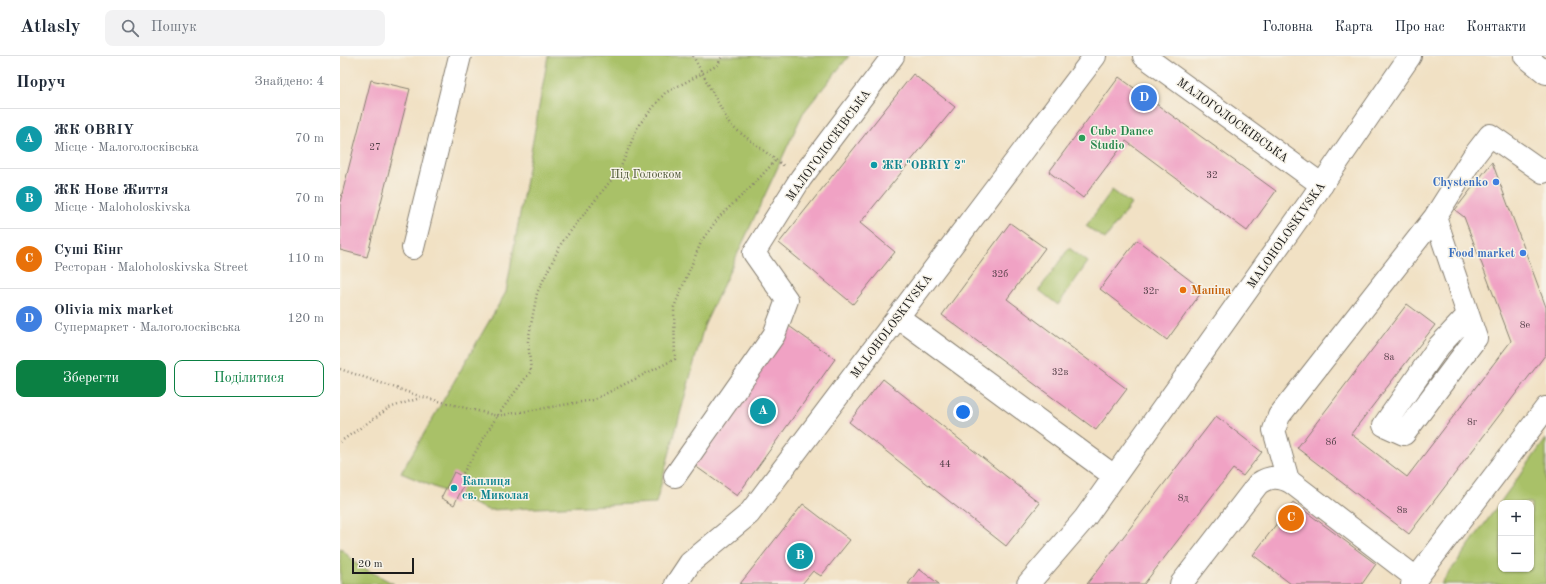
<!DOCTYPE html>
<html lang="uk">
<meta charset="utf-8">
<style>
body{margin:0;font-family:"Old Standard TT",serif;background:#f2f2f3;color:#1f2937}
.controls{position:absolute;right:12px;bottom:12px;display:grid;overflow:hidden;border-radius:8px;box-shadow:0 1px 3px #0004}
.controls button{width:36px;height:36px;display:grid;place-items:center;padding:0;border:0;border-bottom:1px solid #e0e1e3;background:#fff;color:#1f2937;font:20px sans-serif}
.scale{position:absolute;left:12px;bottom:10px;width:62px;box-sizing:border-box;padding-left:4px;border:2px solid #1c1c1c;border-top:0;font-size:11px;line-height:14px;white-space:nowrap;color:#1c1c1c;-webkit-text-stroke:3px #f7f3e8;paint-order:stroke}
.you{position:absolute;left:623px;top:356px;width:14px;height:14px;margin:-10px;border:3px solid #fff;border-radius:50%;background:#1a73e8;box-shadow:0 0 0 6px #1a73e833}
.badge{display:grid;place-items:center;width:26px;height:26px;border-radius:50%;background:#0b8043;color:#fff;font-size:13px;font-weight:700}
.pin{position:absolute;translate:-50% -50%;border:2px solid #fff;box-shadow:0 1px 4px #0006}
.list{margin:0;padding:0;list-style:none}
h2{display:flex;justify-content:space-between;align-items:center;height:52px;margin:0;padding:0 16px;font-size:17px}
h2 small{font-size:13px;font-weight:400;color:#747a83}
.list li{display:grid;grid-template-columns:26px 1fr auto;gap:12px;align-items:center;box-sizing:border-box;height:60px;padding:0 16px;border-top:1px solid #e0e1e3}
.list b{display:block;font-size:15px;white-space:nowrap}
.list p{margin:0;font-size:13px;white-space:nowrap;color:#747a83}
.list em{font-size:13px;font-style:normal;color:#747a83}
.actions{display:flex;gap:8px;padding:12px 16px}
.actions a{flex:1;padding:9px 0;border:1px solid #0b8043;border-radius:8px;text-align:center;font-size:14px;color:#0b8043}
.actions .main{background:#0b8043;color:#fff}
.icon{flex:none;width:22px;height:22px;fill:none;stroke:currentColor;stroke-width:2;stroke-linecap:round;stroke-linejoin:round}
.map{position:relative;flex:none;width:1206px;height:528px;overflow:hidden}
header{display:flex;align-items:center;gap:24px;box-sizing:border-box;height:56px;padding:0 20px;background:#fff;border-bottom:1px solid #e0e1e3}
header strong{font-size:19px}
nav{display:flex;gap:22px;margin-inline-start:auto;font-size:14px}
.search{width:280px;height:36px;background:#f2f2f3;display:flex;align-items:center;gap:10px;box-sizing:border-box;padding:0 14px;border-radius:8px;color:#747a83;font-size:15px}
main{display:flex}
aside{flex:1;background:#fff}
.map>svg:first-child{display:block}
.green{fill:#a9c167;stroke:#626e42;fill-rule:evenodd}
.building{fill:#f0a2c4}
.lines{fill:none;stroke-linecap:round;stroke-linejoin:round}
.minor-casing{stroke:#867e70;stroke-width:24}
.path{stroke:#867e70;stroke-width:2.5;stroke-dasharray:1 3;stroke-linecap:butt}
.minor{stroke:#fff;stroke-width:22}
.leisure-dot{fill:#2e9e5b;stroke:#f7f3e8;stroke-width:1.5}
.culture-dot{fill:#0f9aa8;stroke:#f7f3e8;stroke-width:1.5}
.shop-dot{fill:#3f7fe0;stroke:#f7f3e8;stroke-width:1.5}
.food-dot{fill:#e8710a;stroke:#f7f3e8;stroke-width:1.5}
.labels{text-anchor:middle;stroke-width:3;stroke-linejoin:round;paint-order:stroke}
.number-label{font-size:10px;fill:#513e46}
.street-label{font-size:12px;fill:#1c1c1c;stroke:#f7f3e8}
.leisure-label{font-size:12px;font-weight:bold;fill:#27864d;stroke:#f7f3e8;text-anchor:start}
.culture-label{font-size:12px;font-weight:bold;fill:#0d838f;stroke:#f7f3e8;text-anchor:start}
.park-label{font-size:12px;fill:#4d5636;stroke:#f7f3e8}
.shop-label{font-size:12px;font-weight:bold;fill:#366cbe;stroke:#f7f3e8;text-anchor:end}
.food-label{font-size:12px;font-weight:bold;fill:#c56008;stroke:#f7f3e8;text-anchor:start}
</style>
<header>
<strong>Atlasly</strong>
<div class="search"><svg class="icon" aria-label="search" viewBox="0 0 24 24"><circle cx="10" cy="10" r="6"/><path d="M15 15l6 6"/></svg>Пошук</div>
<nav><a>Головна</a><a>Карта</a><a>Про нас</a><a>Контакти</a></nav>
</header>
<main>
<aside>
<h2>Поруч<small>Знайдено: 4</small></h2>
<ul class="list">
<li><span class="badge" style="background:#0f9aa8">A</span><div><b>ЖК OBRIY</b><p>Місце · Малоголосківська</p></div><em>70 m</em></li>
<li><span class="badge" style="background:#0f9aa8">B</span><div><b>ЖК Нове Життя</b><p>Місце · Maloholoskivska</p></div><em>70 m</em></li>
<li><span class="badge" style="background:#e8710a">C</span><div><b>Суші Кінг</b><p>Ресторан · Maloholoskivska Street</p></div><em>110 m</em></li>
<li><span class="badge" style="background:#3f7fe0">D</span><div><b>Olivia mix market</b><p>Супермаркет · Малоголосківська</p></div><em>120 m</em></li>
</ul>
<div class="actions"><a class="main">Зберегти</a><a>Поділитися</a></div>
</aside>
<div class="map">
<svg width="1206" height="528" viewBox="0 0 1206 528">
<rect width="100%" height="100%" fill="#f7f3e8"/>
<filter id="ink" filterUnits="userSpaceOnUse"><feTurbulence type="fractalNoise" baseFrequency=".025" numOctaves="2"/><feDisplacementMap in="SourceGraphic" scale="8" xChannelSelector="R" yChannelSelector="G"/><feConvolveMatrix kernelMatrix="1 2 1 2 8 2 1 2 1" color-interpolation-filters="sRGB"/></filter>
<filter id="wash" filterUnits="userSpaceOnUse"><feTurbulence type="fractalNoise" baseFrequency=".012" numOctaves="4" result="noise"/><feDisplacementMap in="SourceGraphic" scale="16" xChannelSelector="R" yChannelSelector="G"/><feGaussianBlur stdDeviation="0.9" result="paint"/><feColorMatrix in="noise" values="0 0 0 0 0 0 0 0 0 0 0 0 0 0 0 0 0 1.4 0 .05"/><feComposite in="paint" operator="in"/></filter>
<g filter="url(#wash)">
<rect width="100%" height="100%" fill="#f1e1c4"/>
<path class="green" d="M208 0H509L463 57 364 270 316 447 148 454 61 417 166 236Z
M772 134 791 148 765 183 746 170Z
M729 192 748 206 718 249 699 234Z
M1206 383V528H1101ZM1161 447H1191V513H1161Z
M0 492 18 509 54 528H0Z"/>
<g id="blocks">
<path class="building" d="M573 18 615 51 520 167 555 196 513 248 439 187Z
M779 21 936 135 907 175 786 85 743 142 709 116Z
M31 24 70 33 27 201 0 194V146Z
M1152 106 1206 251V298L1069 478 957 392 1067 248 1095 269 1011 378 1067 421 1171 285 1124 161 1115 154Z
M670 167 705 192 667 243 787 333 756 374 602 259Z
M797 184 863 234 827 284 760 233Z
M449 270 495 303 397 440 351 407Z
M543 323 700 447 666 490 509 366Z
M876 360 922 396 903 420 893 413 804 528H747Z
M114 416 127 423 114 449 101 442Z
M953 446 1036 508 1022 528H951L913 499Z
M463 448 510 484 481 520 473 515 462 528H400Z
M579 513 599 528H568Z"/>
</g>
</g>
<g filter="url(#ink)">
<use href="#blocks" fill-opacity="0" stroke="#867e70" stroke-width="1"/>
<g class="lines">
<defs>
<path id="minor" d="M804 0 982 129
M1185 0 1206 17
M73 192 120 0
M1128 259 1099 290 1044 369 1064 378 1136 282 1095 161 1133 101 1150 79 1203 116 1206 113
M558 261 774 420
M335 420 434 279 447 244 414 197 461 122 553 0
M948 424 934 374 939 360 1095 161
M336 528 350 507 409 458 755 0
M688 528 745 462 972 143 1070 0
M841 528 918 428C929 420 940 420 952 427L1076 522
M1072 528 1206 352"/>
</defs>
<use href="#minor" class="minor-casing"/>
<path class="path" d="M353 0 390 69 444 110
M0 313 82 341
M0 386 49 352 83 341 157 360 253 344 335 303 334 251 362 184 380 160 411 131 436 104
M123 417 157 360 191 315 188 285 197 237 222 186 280 113 298 70 325 37 378 9 382 0"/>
<use href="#minor" class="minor"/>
</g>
</g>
<circle class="leisure-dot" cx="742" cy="82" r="4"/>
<g class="culture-dot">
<circle cx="534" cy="109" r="4"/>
<circle cx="114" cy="432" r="4"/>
</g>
<g class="shop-dot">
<circle cx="1156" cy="126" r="4"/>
<circle cx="1183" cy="197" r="4"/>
</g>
<circle class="food-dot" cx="843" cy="234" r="4"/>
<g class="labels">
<g class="number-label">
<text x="35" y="94">27</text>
<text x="872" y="122">32</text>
<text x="660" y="221">32б</text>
<text x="811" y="238">32г</text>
<text x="1185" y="272">8е</text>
<text x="1049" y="304">8а</text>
<text x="720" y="319">32в</text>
<text x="1132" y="369">8г</text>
<text x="991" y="389">8б</text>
<text x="605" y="411">44</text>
<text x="843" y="445">8д</text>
<text x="1062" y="457">8в</text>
</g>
<g class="street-label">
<text transform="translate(893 64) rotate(36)" y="4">МАЛОГОЛОСКІВСЬКА</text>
<text transform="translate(488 89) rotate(-54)" y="4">МАЛОГОЛОСКІВСЬКА</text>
<text transform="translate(946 179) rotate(-55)" y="4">MALOHOLOSKIVSKA</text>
<text transform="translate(551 270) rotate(-53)" y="4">MALOHOLOSKIVSKA</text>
</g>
<g class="leisure-label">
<text x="750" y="79">Cube Dance<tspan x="750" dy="14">Studio</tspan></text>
</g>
<g class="culture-label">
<text x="542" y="113">ЖК "OBRIY 2"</text>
<text x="122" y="429">Каплиця<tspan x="122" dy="14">св. Миколая</tspan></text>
</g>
<g class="park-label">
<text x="306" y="122">Під Голоском</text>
</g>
<g class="shop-label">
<text x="1148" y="130">Chystenko</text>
<text x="1175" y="201">Food market</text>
</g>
<g class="food-label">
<text x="851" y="238">Мапіца</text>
</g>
</g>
</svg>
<div class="controls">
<button>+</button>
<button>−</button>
</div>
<div class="scale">20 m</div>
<div class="you"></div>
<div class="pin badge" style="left:423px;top:355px;background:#0f9aa8">A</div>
<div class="pin badge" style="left:460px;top:500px;background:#0f9aa8">B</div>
<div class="pin badge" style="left:951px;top:462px;background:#e8710a">C</div>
<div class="pin badge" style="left:804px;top:42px;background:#3f7fe0">D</div>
</div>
</main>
